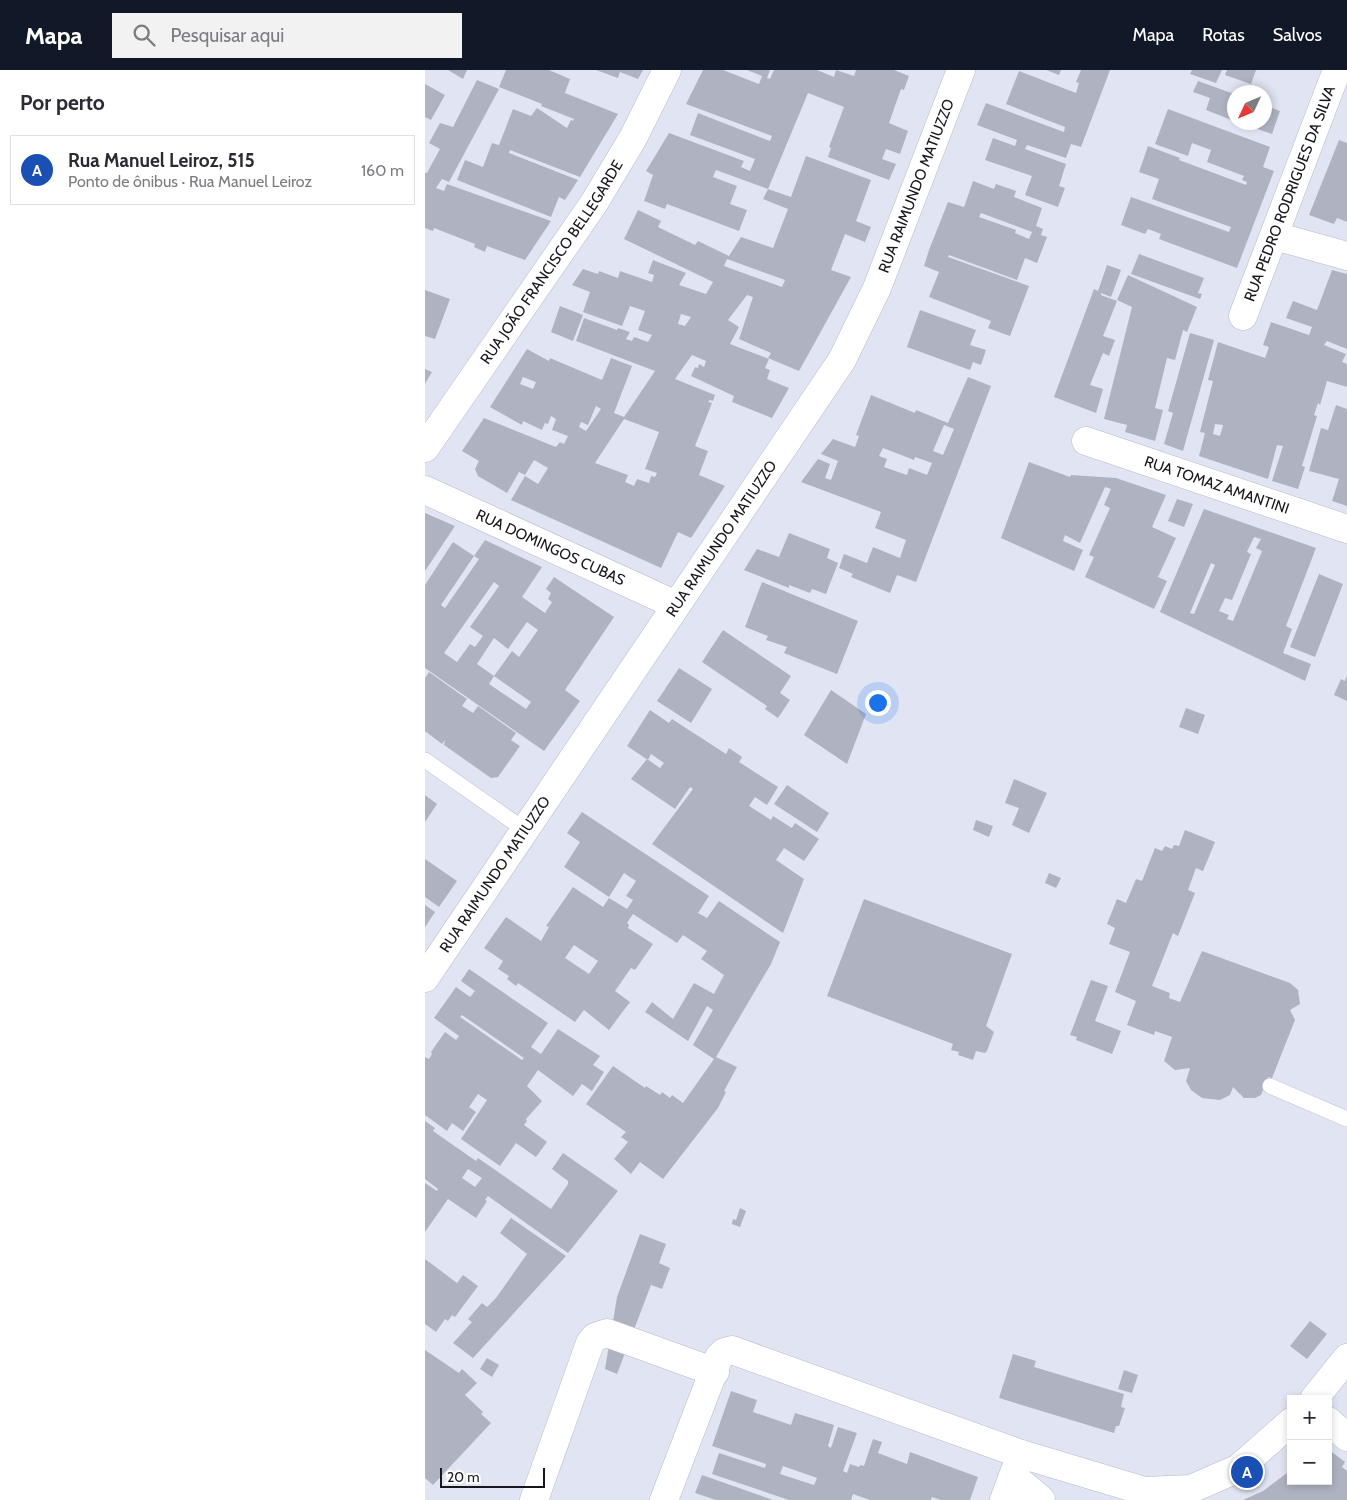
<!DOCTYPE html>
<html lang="pt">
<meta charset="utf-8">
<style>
body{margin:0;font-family:Cabin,sans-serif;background:#f2f2f3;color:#2b2b33}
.controls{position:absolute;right:15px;bottom:15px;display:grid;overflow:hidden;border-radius:0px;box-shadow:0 2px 8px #0003}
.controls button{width:45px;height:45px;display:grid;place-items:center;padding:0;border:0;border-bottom:1px solid #e1e1e2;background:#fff;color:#2b2b33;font:25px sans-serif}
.compass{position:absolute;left:802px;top:15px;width:45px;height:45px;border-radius:50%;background:#fff;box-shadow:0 2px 8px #0003;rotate:226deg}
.scale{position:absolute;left:15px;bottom:12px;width:105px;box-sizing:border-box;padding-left:5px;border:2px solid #16171c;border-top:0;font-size:14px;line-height:18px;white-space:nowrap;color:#16171c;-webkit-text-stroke:4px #fff;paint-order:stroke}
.you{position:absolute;left:452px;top:632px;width:18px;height:18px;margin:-12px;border:4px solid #fff;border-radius:50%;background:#1a73e8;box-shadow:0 0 0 8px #1a73e833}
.badge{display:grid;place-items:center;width:32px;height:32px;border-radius:50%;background:#111827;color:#fff;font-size:16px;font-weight:700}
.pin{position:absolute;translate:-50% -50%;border:2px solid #fff;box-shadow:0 1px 5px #0006}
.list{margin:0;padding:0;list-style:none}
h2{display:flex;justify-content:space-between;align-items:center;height:65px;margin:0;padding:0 20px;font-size:21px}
h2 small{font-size:16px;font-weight:400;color:#7c7c81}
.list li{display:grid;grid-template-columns:32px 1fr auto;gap:15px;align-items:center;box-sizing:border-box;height:70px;margin:0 10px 10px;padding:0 10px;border:1px solid #e1e1e2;border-radius:0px}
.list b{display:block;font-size:19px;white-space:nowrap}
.list p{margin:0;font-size:16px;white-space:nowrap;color:#7c7c81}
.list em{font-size:16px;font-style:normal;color:#7c7c81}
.icon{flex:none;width:28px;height:28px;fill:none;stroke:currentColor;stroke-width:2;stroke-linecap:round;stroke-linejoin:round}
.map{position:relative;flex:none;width:922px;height:1430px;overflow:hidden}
header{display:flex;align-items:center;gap:30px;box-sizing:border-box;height:70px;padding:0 25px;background:#111827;color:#fff}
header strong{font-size:24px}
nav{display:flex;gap:28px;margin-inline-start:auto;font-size:18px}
.search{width:350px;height:45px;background:#f2f2f3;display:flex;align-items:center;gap:12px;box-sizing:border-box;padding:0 18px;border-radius:0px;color:#7c7c81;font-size:19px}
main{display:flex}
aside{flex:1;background:#fff}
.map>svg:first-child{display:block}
.building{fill:#afb3c1;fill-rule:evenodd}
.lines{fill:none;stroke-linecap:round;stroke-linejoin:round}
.service-casing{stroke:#b6bac8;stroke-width:16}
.minor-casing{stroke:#b6bac8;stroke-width:29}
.service{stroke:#fff;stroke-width:15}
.minor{stroke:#fff;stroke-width:28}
.labels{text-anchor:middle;stroke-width:5;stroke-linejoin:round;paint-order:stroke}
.street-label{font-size:15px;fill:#16171c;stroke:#fff}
</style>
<header>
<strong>Mapa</strong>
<div class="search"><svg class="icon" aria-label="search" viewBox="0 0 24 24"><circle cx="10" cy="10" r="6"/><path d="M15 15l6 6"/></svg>Pesquisar aqui</div>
<nav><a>Mapa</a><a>Rotas</a><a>Salvos</a></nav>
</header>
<main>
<aside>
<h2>Por perto<small></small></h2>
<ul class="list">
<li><span class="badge" style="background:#1a4fb4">A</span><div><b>Rua Manuel Leiroz, 515</b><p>Ponto de ônibus · Rua Manuel Leiroz</p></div><em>160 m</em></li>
</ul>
</aside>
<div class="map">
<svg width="922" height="1430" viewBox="0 0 922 1430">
<rect width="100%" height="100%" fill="#e1e5f3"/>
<path class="building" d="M23 0H42L38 9Z
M81 0H124L145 9 140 23 193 44 155 107 85 80 84 83 153 110 140 130 134 127 126 147 32 110 40 90 58 97 67 73 74 75 88 39 106 46 112 38 142 58 146 50 148 51 149 49 116 36 117 34 74 17Z
M171 0H218L213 9 195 2 193 8Z
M278 0H298L334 14 337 6 322 0H345L342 8 345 9 349 0H392L409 7 411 0 429 6 431 0H469L484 6 479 20 476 19 464 53 483 61 475 84 461 79 457 89 471 94 464 110 403 87 406 78 404 77 419 37 383 23 343 119 291 100 288 107 312 116 305 134 322 140 314 161 242 134 240 139 219 131 228 105 221 101 244 63 319 91 316 97 325 101 330 89 265 65 273 43 345 71 347 66 261 34Z
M621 0H636L634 5Z
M656 0H685L656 77 646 74 641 88 602 75 600 79 641 94 634 116 640 118 633 137 600 125 607 106 560 90 568 68 590 76 592 70 552 55 561 33 639 62 640 57 581 34 594 1 651 23 654 13 651 12Z
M767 0H797L791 13 765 4Z
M802 0H831L826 14 800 5Z
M52 10 74 19 24 112 17 109 11 118 19 121 22 114 126 151 100 190 62 176 60 182 49 177 50 174 9 158 8 161 0 158V103H2L15 79 4 73 15 53 28 57Z
M773 11 809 24V51L781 40 785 28 768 22Z
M0 14 20 25 6 50 0 47Z
M839 35 855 41 847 64 815 53 839 52Z
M743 39 845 77 838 97 849 101 812 198 734 169 736 164 723 159 720 164 696 155 706 127 804 162 806 157 727 129 734 109 714 102 723 76 755 88 754 90 821 115 822 112 817 110 819 106 782 92 786 80 767 73 763 86 730 74Z
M914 70 922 73V152L912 148 909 154 884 145Z
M381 86 446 110 431 151 446 157 440 172 420 164 406 200 426 207 374 301 343 288 346 283 314 269 328 227 322 225 303 250 314 257 305 274 344 289 340 298 345 300 342 309 364 318 347 348 307 332 309 326 266 306 270 297 273 298 274 294 279 297 281 291 267 285 250 309 290 325 288 331 285 330 283 332 287 333 270 376 283 381 274 405 300 416 266 468 253 462 236 498 86 430 100 406 113 414 123 398 109 390 100 405 94 402 82 423 53 406 50 399 54 391 37 381 59 348 131 377 135 372 139 374 143 366 127 360 131 349 126 346 123 354 120 353 117 360 98 351 97 355 65 337 102 279 124 291 125 288 177 310 186 288 207 296 189 343 199 347 230 301 151 271 159 248 192 260 193 258 205 262 201 269 207 271 209 267 223 272 227 265 213 260 220 241 205 236 197 256 158 242 165 222 147 215 158 199 173 204 174 201 193 208 195 201 227 212 229 205 223 203 228 190 261 203 254 215 281 224 288 212 199 169 213 140 236 151 233 157 270 175 273 171 304 186 316 167 348 178 363 139 338 129 343 119 366 127ZM302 189 360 210 357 217 299 196ZM256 244 266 247 260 256 253 254ZM98 307 111 312 108 319 95 314ZM171 336 176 339 161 361 154 357 156 352 163 355ZM199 349 234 362 220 399 232 403 230 407 226 406 224 413 212 409 209 416 200 412 203 405 170 393Z
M548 111 569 119 571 114 591 121 589 127 617 138 611 156 618 159 616 165 622 167 612 193 600 188 592 210 524 185 523 187 604 216 585 266 563 258 566 251 504 227 514 202 499 196 504 180 523 132 539 137ZM556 143 607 162 604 169 590 163 591 160 554 147Z
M714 184 779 208 773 223 777 224 775 229 706 204Z
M682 195 696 200 686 227 676 223V225L692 231 678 266 690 270 684 286 678 283 665 315 678 319 671 343 629 327 669 219 673 221Z
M907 200 922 204V279L902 271 899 275 921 284 917 292 922 294V317L902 311 895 335 893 333 889 345 892 346 877 396 880 397 873 419 847 411 858 376 852 375 843 409 774 386 780 363 775 362 788 311 783 310 793 272 840 288 844 277 838 275 846 252 884 265 887 257 861 248 868 231 892 240ZM790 354 798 355 795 366 788 364Z
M703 205 772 237 762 262 758 260 750 290 742 288 730 338 738 340 730 371 700 362 702 355 679 349 707 237 692 230Z
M0 220 25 229 10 269 0 266Z
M135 236 158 245 148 271 126 262Z
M495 240 551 260 545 275 561 280 556 295 548 292 545 300 482 277Z
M765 263 789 270 758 381 739 374 748 343 743 341Z
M0 299 7 302 0 314Z
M543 307 566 316 491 512 472 505 465 523 426 507 428 504 414 498 419 484 442 493 448 477 475 488 481 470 450 458 456 442 376 412 393 389 405 394 400 408 406 410 413 391 396 384 408 369 430 377 434 366 431 365 446 325 490 343 491 340 523 353ZM519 355 529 359 518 385 508 381ZM458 378 489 390 490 387 507 393 502 405 484 398 482 405 459 397 462 389 454 386Z
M911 335 922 339V436L907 431 914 409 884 401 896 358 903 360Z
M604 392 645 407 646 405 691 408 741 425 727 457 751 468 733 507 742 511 729 539 660 507 669 487 664 485 685 438 679 435 686 419 680 417 655 473 640 465 638 471 658 480 649 501 576 468Z
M752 429 768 434 759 457 743 451Z
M779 439 891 478 861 556 867 559 858 583 886 594 880 611 735 542ZM829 467 836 469 831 478 837 481 808 551 802 549 804 545 794 541 800 528 807 530 826 484 822 482ZM786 493 790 495 769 544 765 543Z
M0 443 30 456 0 501Z
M364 463 405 479 402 488 413 493 401 524 387 519 385 523 364 515V518L319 500 332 479 354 487Z
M60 470 117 497 97 527 120 543 127 532 123 529 126 523 121 519 129 507 189 547 140 620 155 631 119 681 0 598V515L28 472 49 486 16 535 20 538 54 489 49 486ZM69 512 74 516 45 557 58 566 50 577 45 574 32 592 19 583ZM102 552 113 560 94 587 87 581 69 606 106 632 101 639 64 614 69 606 52 594 69 568 83 579Z
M894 504 918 514 890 587 865 577Z
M337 512 433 551 412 604 359 583 362 577 341 570 343 566 320 557Z
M298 560 366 606 355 623 365 630 353 648 340 639 342 636 277 592Z
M254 598 287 619 266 653 232 631Z
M4 602 42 629 37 636 48 643 53 636 91 663 86 670 95 676 73 707 66 708 19 675 20 670 17 674 0 661V608Z
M922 605V631L909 625 916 609 920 611Z
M406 620 441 644 422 694 379 665Z
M761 638 780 645 773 664 754 657Z
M225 640 244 653 247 649 301 684 304 678 317 687 314 692 353 717 342 735 330 727 324 736 346 750 348 746 367 758 370 753 394 769 379 791 359 778 351 790 379 809 358 863 227 774 268 719 265 717 250 739 206 709 222 689 235 698 239 693 226 684 223 690 202 676Z
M589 709 622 723 604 763 587 755 594 738 580 733Z
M362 715 404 743 392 762 349 734Z
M0 725 12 734 0 752Z
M157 742 284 826 273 843 282 848 294 831 355 872 346 894 291 987 312 997 299 1021 301 1022 293 1038 238 1109 215 1092 206 1104 189 1089 203 1072 196 1067 201 1062 161 1034 188 996 220 1018 221 1016 235 1025 237 1022 245 1028 247 1025 258 1033 289 989 268 975 288 940 282 936 263 971 220 942 227 932 248 949 269 913 289 924 299 905 276 889 282 881 258 865 252 873 208 844 202 853 204 855 203 858 228 874 210 900 206 898 190 921 205 932 184 960 159 940 150 952 93 913 91 916 82 909 84 906 73 899 78 891 59 878 81 847 116 871 124 857 121 856 148 817 178 837 184 828 202 839 208 830 201 826 211 811 199 803 184 827 139 797 155 772 142 763ZM149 875 173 891 164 904 140 888Z
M551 750 568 756 564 767 548 760Z
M760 760 790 772 778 801 771 798 763 820 770 823 753 866 748 863 727 916 745 923 744 928 755 932 777 881 865 913 873 920 875 934 865 940 870 950 847 1008 843 1007 836 1025 830 1028H819L808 1017 805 1025 795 1030 777 1028 766 1020 761 1011 765 998 750 1000 739 991 747 967 730 961 729 965 702 955 711 931 690 922 705 882 684 874 690 858 682 854 692 829 701 833 711 809 717 811 730 778 737 781 740 776 747 779 749 775 754 776Z
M0 789 32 811 14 837 0 827Z
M624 803 636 808 631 818 620 813Z
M439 829 587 884 561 956 569 962 562 981 560 983 551 981 548 990 533 985 534 982 526 980 528 974 402 926Z
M0 835 10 842 0 857Z
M44 899 123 953 106 977 116 984 133 959 175 986 168 995 179 1002 167 1021 157 1014 148 1026 113 1000 102 1016 117 1031 101 1049 102 1051 99 1055 122 1072 111 1087 91 1073 75 1096 36 1069 62 1030 53 1024 44 1037 51 1042 38 1061 27 1053 22 1061 0 1045V987L4 989 7 984 6 982 20 962 31 970 34 966 9 948 31 917 45 927 50 921 36 911ZM37 945 99 988 97 990 35 947Z
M666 910 683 916 670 951 696 961 687 984 651 970 652 967 645 965Z
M0 1051 10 1058 8 1061 51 1091 53 1088 126 1139 143 1114V1111L127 1099 138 1083 193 1121 143 1183 63 1126 60 1130 62 1131 51 1148 23 1129 0 1162V1113L12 1121 13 1119 0 1109ZM43 1099 57 1108 50 1117 37 1108Z
M315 1138 321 1141 315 1157 307 1154 308 1149 311 1150Z
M86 1148 141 1186 48 1288 28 1273 47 1252 43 1249 57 1233 62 1237 71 1228 102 1184 75 1163Z
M215 1164 241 1174 234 1193 245 1198 237 1219 226 1215 192 1304 180 1299 192 1227Z
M0 1189 32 1213 38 1205 53 1216 30 1247 27 1245 23 1251 20 1249 11 1262 0 1254Z
M885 1251 902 1264 882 1289 865 1276Z
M0 1280 34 1303 37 1299 52 1313 40 1325 58 1342 56 1344 66 1353 8 1415 0 1408Z
M588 1284 611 1291 609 1297 699 1324 696 1337 700 1338 694 1356H691L689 1363 574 1328Z
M62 1288 74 1295 67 1307 55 1299Z
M699 1300 713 1305 707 1323 693 1319Z
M306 1321 332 1330 328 1342 366 1355 370 1343 409 1355 403 1376 406 1378 413 1357 432 1363 418 1401 422 1403 425 1394 434 1397 435 1395 439 1396 448 1369 457 1372 453 1383 482 1394 485 1382 553 1407 545 1430H516L507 1427 506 1430H445L428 1424 426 1430H364L287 1404 294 1383 340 1398 341 1394 287 1376ZM358 1396 392 1408 389 1415 355 1404Z
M903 1379 920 1392 917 1397 922 1401V1430H818L838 1421 866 1400V1411H903Z
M277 1405 348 1430H291L270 1423Z"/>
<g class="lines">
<defs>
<path id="service" d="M0 690 100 760
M845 1016 922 1049"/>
<g id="minor">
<path d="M850 166 922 186"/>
<path id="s1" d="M818 246 912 0"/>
<path id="s2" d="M661 371 922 459"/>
<path id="s3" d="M0 378 169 133 208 68 242 0"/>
<path id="s4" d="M0 420 251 535"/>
<path id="s5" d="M0 908 417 290 452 218 536 0"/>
<path d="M889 1329 922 1288"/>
<path d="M903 1351 922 1367"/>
<path d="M588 1406 616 1430"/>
<path d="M109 1430 165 1273 170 1267 182 1263 290 1302"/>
<path d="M239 1430 294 1287 299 1282 307 1280 596 1384 719 1421 766 1419 814 1398 866 1352"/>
<path d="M579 1430 596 1384"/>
</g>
</defs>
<use href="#service" class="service-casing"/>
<use href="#minor" class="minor-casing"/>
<use href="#service" class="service"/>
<use href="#minor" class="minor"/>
</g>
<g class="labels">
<g class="street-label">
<text dy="5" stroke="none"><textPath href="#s5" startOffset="935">RUA RAIMUNDO MATIUZZO</textPath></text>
<text dy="5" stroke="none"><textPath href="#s1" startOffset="131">RUA PEDRO RODRIGUES DA SILVA</textPath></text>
<text dy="5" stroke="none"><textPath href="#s3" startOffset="225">RUA JOÃO FRANCISCO BELLEGARDE</textPath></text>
<text dy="5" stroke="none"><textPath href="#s2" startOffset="138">RUA TOMAZ AMANTINI</textPath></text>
<text dy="5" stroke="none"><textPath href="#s5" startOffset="530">RUA RAIMUNDO MATIUZZO</textPath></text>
<text dy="5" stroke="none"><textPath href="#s4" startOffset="138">RUA DOMINGOS CUBAS</textPath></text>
<text dy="5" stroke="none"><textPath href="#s5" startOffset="125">RUA RAIMUNDO MATIUZZO</textPath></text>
</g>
</g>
</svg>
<div class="controls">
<button>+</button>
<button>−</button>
</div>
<svg class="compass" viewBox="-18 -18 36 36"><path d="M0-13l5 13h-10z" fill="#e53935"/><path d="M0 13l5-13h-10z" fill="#7c7c81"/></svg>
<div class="scale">20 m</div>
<div class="you"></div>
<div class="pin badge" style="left:822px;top:1402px;background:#1a4fb4">A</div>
</div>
</main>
